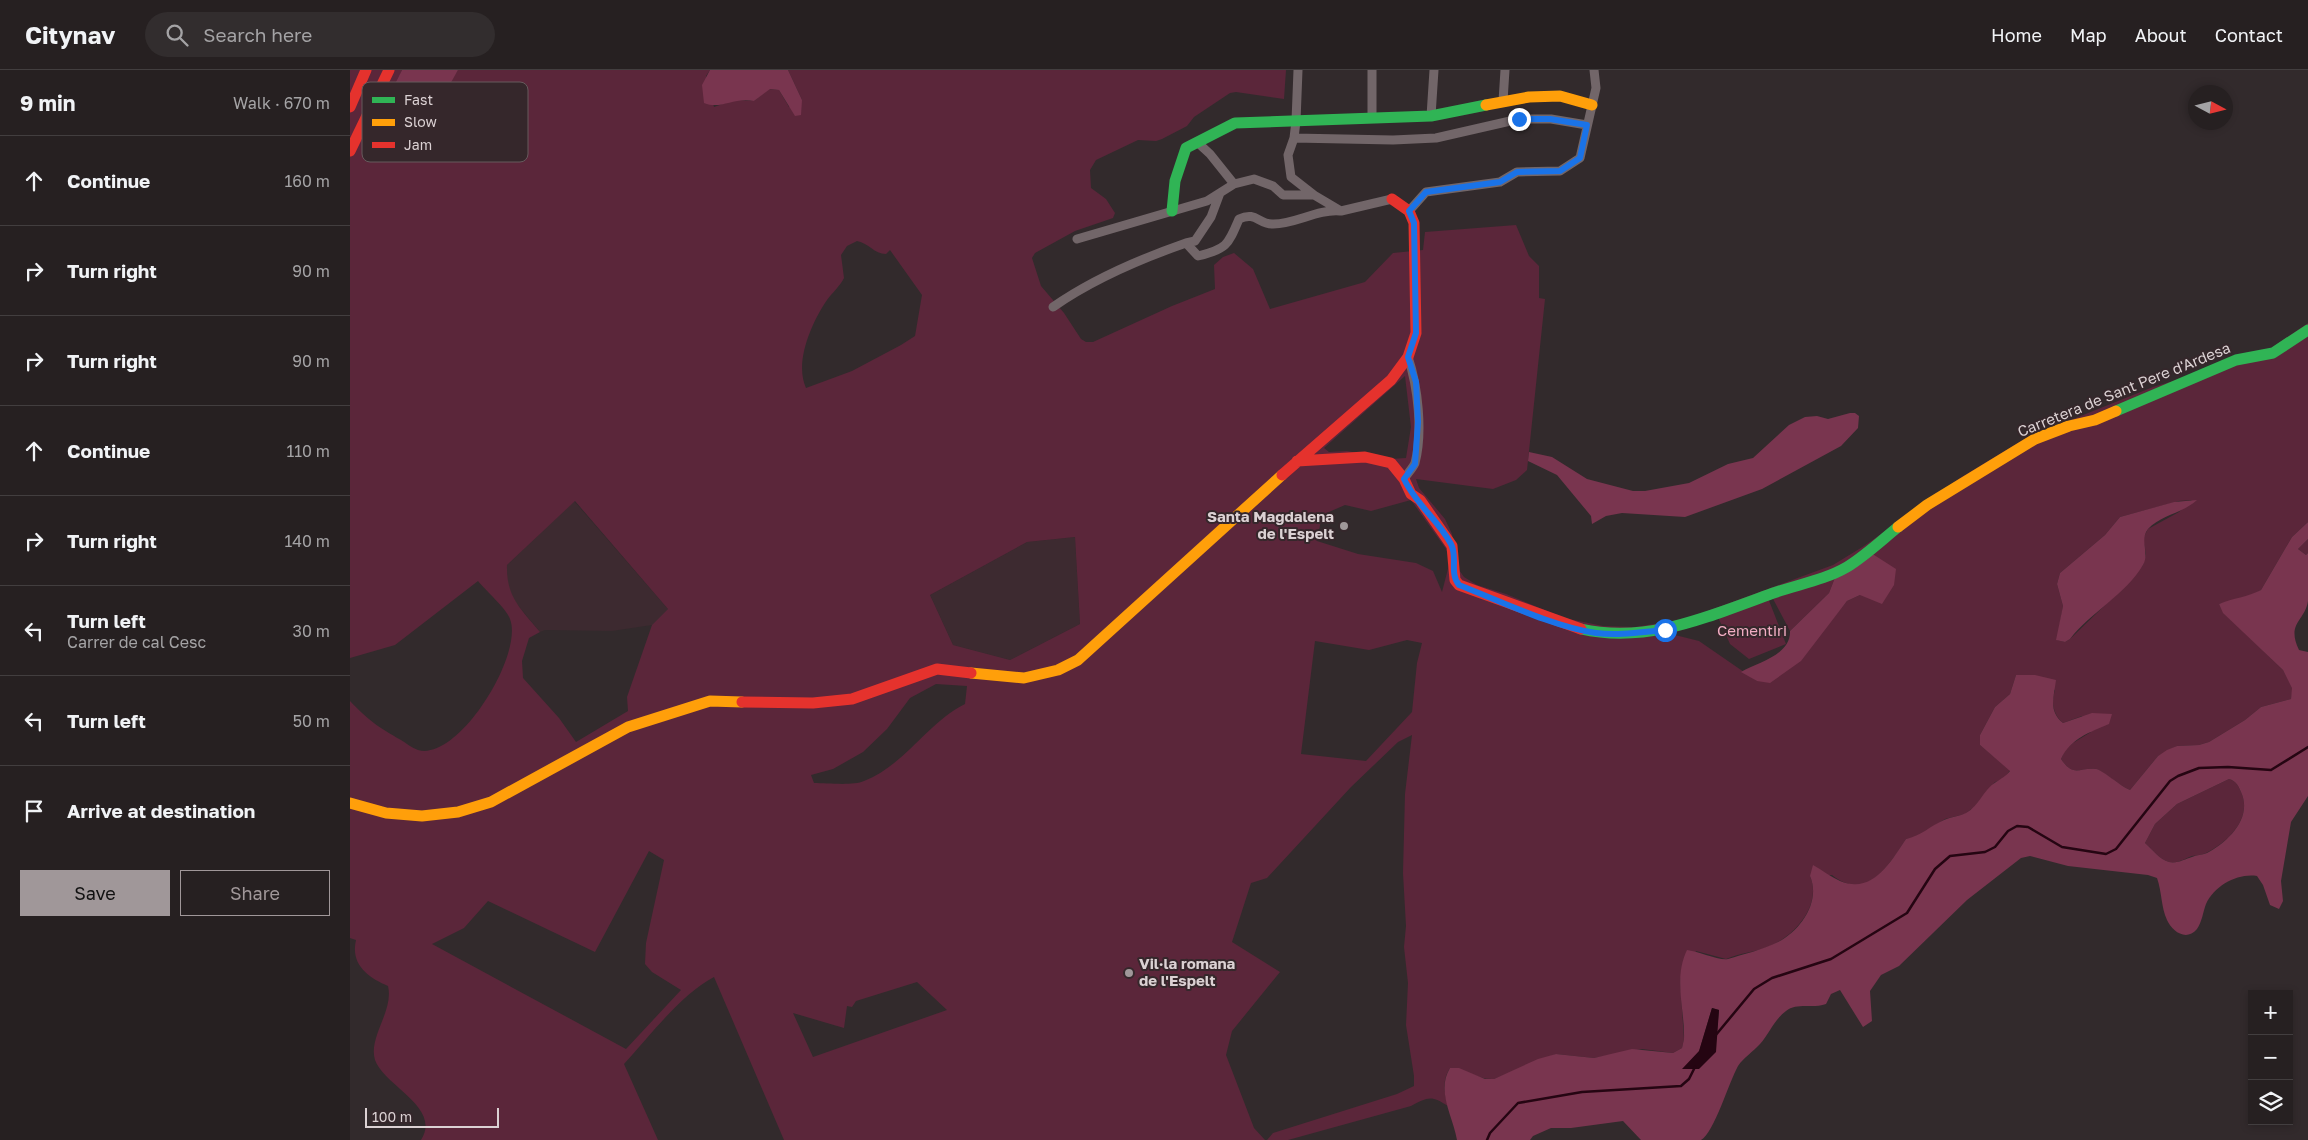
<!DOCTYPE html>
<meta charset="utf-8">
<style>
body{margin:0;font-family:"Golos Text",sans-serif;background:#322d2e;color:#f1f3f6}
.controls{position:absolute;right:15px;bottom:15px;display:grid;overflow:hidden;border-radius:0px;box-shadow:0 2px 8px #0003}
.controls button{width:45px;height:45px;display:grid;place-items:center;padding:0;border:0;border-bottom:1px solid #423e3f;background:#262021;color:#f1f3f6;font:25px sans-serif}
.compass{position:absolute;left:1838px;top:15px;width:45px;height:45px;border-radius:50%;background:#262021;box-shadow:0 2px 8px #0003;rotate:97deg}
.scale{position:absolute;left:15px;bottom:12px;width:134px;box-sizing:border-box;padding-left:5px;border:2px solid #dbd1d3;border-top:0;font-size:14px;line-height:18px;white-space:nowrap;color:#dbd1d3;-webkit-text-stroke:4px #35272b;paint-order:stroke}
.stop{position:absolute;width:15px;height:15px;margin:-11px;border:4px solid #1a73e8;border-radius:50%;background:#fff}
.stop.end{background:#1a73e8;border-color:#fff;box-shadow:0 1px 5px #0008}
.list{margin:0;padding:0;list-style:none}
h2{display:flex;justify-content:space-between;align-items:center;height:65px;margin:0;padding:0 20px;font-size:21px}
h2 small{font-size:16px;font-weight:400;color:#a4a3a5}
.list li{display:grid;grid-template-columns:32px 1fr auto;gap:15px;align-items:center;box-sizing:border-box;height:90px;padding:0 20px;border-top:1px solid #423e3f}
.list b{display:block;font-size:19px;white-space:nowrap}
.list p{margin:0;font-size:16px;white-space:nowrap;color:#a4a3a5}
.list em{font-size:16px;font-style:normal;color:#a4a3a5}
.actions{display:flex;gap:10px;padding:15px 20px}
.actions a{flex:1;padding:11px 0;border:1px solid #a09799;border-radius:0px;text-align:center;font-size:18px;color:#a09799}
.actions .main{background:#a09799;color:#111}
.icon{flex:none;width:28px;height:28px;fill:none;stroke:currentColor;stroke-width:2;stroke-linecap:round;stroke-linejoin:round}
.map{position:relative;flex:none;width:1958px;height:1070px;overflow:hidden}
header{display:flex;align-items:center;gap:30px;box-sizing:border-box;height:70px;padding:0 25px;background:#262021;border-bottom:1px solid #423e3f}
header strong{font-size:24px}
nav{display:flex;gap:28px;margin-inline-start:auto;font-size:18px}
.search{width:350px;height:45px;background:#322d2e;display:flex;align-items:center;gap:12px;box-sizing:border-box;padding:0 18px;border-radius:28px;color:#a4a3a5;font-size:19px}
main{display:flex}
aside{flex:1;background:#262021}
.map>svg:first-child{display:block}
.built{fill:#3d2a30}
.green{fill:#5b263a;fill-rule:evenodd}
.forest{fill:#79354f;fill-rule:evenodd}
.water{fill:#250512}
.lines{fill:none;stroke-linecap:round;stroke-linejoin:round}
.stream{stroke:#250512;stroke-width:2.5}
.street{stroke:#726669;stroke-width:9}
.fast{stroke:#30b455;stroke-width:11}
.slow{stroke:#ff9f0a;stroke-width:11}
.jam{stroke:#e5322d;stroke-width:11}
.route{stroke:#1a73e8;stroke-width:6}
.poi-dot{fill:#a09799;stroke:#35272b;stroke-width:2}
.labels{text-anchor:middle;stroke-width:4;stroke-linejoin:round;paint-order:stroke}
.street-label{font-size:15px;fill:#dbd1d3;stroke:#35272b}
.poi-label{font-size:15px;font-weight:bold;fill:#dbd1d3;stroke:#35272b;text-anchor:end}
.park-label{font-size:15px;fill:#f2adc3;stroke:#35272b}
.key{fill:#35272b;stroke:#675a5d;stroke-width:1}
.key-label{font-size:14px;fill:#dbd1d3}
</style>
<header>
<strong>Citynav</strong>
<div class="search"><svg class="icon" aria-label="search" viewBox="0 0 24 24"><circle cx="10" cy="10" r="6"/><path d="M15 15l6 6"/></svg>Search here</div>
<nav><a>Home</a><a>Map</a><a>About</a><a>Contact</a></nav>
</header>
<main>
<aside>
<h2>9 min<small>Walk · 670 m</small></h2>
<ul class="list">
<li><svg class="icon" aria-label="ahead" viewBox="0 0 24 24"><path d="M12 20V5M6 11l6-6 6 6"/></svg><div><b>Continue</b></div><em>160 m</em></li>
<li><svg class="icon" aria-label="right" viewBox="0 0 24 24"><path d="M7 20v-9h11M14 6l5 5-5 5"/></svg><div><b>Turn right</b></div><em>90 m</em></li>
<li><svg class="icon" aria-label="right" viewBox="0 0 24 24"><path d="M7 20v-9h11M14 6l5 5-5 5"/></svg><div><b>Turn right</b></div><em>90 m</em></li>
<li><svg class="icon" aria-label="ahead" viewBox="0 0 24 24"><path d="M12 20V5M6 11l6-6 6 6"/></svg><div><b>Continue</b></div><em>110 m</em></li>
<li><svg class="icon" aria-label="right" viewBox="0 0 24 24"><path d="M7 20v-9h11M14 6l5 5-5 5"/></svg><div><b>Turn right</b></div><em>140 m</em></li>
<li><svg class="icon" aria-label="left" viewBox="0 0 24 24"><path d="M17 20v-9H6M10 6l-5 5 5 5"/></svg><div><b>Turn left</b><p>Carrer de cal Cesc</p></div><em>30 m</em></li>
<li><svg class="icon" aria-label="left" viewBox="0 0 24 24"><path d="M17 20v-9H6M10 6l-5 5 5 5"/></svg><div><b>Turn left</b></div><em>50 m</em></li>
<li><svg class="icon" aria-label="arrive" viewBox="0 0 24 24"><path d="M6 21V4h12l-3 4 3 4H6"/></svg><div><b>Arrive at destination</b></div></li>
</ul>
<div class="actions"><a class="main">Save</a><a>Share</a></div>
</aside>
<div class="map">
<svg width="1958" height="1070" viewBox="0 0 1958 1070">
<rect width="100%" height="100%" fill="#322a2c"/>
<path class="built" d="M224 431 318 539 302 555 262 561 195 560 190 562 166 533 156 513 157 495Z
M725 467 730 554 660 590 603 575 580 525 677 472Z"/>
<path class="green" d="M0 0H52L50 5 72 65 109 47C99 26 94 21 108 0H360L356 6 364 37 384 30 404 31 419 19 429 20 439 37 452 30 438 0H936L934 29 886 22 880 23 844 47 837 56 812 69 806 71 788 70 746 90 740 100 741 118 756 129 765 143 763 148 725 161 685 183 682 188 691 216 714 243 731 269 736 272H743L822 236 865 219 864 195 873 187 884 183 903 199 920 239 1015 212 1043 183 1073 180 1075 162 1166 155 1179 186 1189 196V228L1195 229 1177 400 1166 410 1143 419 1066 409 1069 418 1095 449 1102 464 1109 500 1114 507 1127 515 1156 524 1214 548 1253 556 1285 557 1336 549 1483 495 1514 476 1610 408 1676 368 1803 317 1911 285 1958 253V452L1942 467 1911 520 1902 525 1869 534 1874 543 1933 600 1943 618 1941 629 1911 637 1895 650 1859 672 1849 675 1827 676 1808 686 1780 720C1770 716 1752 700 1746 699 1729 697 1724 708 1711 689L1715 680 1723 673 1741 662 1732 646 1713 653C1703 644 1701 633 1705 620L1666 605 1660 624 1645 637 1630 665V675L1660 700 1654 709 1645 712 1624 737 1615 744 1595 749 1567 767 1556 769C1539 795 1517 833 1482 805L1460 806C1472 834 1446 865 1420 876 1406 882 1390 883 1376 889L1346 881 1330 909 1334 969 1332 978 1323 983 1292 979 1244 988 1206 984 1144 1009C1128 1010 1116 999 1100 998 1092 1010 1094 1022 1098 1036 1081 1025 1078 1027 1061 1036L938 1070H917L923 1063 1047 1024 1064 1016V1006L1056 955 1058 913 1054 877 1056 856 1053 803 1055 724 1062 665 1048 672 1001 717 917 808 901 813 882 872 930 902 882 961 876 985 904 1058 915 1070H434L364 907C330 925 300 966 274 994L308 1070H71C92 1037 34 1016 25 990 18 967 44 941 38 916 19 908 0 895 6 870L0 868V631C18 650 28 657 51 670 56 673 62 678 68 680 108 692 174 585 160 549 156 538 136 521 128 511L45 575 0 588ZM507 171C519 173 524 184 536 184L540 180 572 225 565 266 551 275 502 301 456 318C444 292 462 252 477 230 483 222 490 216 494 208L491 185 497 176ZM1055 306 1061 357 1056 388 1040 389 997 381 979 382 974 378ZM1061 430 1096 479 1100 491 1092 522 1083 501 1066 493 1008 484 967 471 972 445 995 435 1021 441ZM1842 430 1829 442 1798 459 1793 468 1796 484 1793 495 1779 512 1720 569 1715 572 1707 570 1713 536 1707 514 1710 503 1755 465 1770 447 1829 431ZM225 431 318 539 302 555 277 627 278 641 226 672 209 648 173 608 172 591 179 568 190 562C171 539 156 527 157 495ZM725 467 730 554 660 590 603 575 580 525 677 472ZM1486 505 1510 525 1497 531 1467 568 1407 611 1349 571 1321 564 1368 547 1380 574 1399 589 1436 574 1418 528 1422 527 1440 561 1479 523ZM1057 570 1072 573 1067 593 1062 642 1016 691 951 684 965 571 1019 580ZM586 614 617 616 615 634C577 653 555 695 514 711 503 716 477 713 464 713L461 705 483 699 513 682 537 659 560 628ZM299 781 314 790 296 873 295 894 302 902 331 920 276 979 82 874 114 858 138 831 245 882ZM567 912 597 940 463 987 443 943 494 958 497 936 502 937 506 931Z
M1958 469V483L1956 485 1948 479Z
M1879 709C1886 711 1888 715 1891 722 1903 748 1878 772 1856 783 1852 785 1846 785 1842 786 1834 789 1827 794 1819 792 1810 790 1802 779 1795 773L1805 754 1827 734Z"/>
<path class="forest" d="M52 0H108L98 18 103 34 112 38 109 47C85 59 60 75 32 74L25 67C26 42 42 22 52 0Z
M360 0H438L452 30 451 45 445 46 429 20 420 19 404 31C383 27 371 40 354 33L352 15Z
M1500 343H1505L1509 346 1508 358 1491 376 1412 419 1335 447 1272 443 1256 446 1242 454 1241 446 1207 405 1178 391 1179 382 1202 387 1237 409 1283 421H1295L1339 413 1378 394 1403 388 1439 355 1455 347 1467 346 1478 349Z
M1847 430C1833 443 1811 445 1798 459 1789 470 1800 483 1793 495 1775 525 1741 542 1720 569L1715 572 1706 570 1713 536 1707 514 1710 503 1755 465 1770 447 1824 432Z
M1958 452V469L1948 479 1956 485 1958 483C1958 499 1958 516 1958 531 1955 551 1936 553 1949 580L1958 582V726L1941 752 1931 811 1933 831 1929 839 1920 835 1913 815 1907 806C1888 803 1865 815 1856 834 1853 842 1852 852 1847 859 1836 872 1822 861 1817 850 1811 837 1812 822 1807 808L1798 805 1718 796 1680 786 1671 788 1617 830 1549 896 1531 905 1520 921 1522 951 1513 957 1490 920 1481 924 1476 934C1463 939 1447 932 1436 941 1424 950 1419 964 1410 974 1403 982 1394 987 1388 996 1379 1012 1364 1063 1351 1070H1291L1273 1051 1221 1058H1201L1183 1066 1180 1070H1107C1103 1046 1086 1021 1100 998H1109L1135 1009H1144L1188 989 1206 984 1244 988 1282 979 1323 983 1332 978 1334 969C1335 939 1323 909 1337 880 1347 881 1370 891 1378 889 1394 884 1412 880 1428 872 1451 860 1471 831 1460 806L1463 795C1472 800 1481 807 1490 811 1523 825 1541 791 1556 769 1571 766 1580 756 1594 750 1601 747 1610 746 1616 743 1629 736 1633 720 1646 712 1652 708 1655 707 1660 701L1630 675V665L1645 637 1660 624 1666 605H1685L1706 610C1704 627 1698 641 1713 653L1742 643 1762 644 1759 654C1740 662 1720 669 1711 689 1724 708 1729 697 1746 699 1753 700 1770 716 1780 720L1808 686 1817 680 1827 676 1849 675 1859 672 1895 650 1911 637 1941 629 1942 618 1933 600 1873 543 1869 534C1883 528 1898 527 1911 520L1942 467ZM1879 709C1886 711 1888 715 1891 722 1903 748 1878 772 1857 783 1852 785 1846 785 1842 787 1835 789 1827 794 1819 792 1810 790 1802 779 1795 773L1805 754 1827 734ZM1362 938 1369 940 1365 982 1333 999 1349 982Z
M1521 483 1546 499 1544 515 1532 534 1510 525 1497 531 1451 591 1420 613 1407 611 1391 602C1409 592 1441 585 1440 561L1479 523 1486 505Z"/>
<path class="water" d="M1362 938 1369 940 1366 982 1349 999H1332L1349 981Z"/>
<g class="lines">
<path class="stream" d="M1365 966 1404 919 1422 908 1481 889 1557 843 1585 799 1600 786 1635 782 1645 777 1658 761 1667 756 1678 757 1712 777 1756 784 1766 779 1820 711 1828 706 1849 698 1878 697 1921 700 1958 677
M1137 1070 1140 1063 1168 1033 1232 1022 1331 1016 1339 1009 1345 997"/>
<path class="street" d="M948 0 946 51 944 68 938 85 941 107 964 125 991 141 1042 129
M1153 31 1155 0
M1081 46 1084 0
M1022 48V0
M944 68 1043 70 1086 68 1169 49H1201L1237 55
M847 72 860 84 884 114
M1059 141 1076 122 1150 112 1167 102 1210 101 1230 88 1246 18 1244 0
M727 169 857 131 884 114 904 109 923 116 933 125H964
M836 173 848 186C877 179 878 175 889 149 906 141 908 154 922 154 944 155 967 139 990 141
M703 237C743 209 790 189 836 173L845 171 861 147 870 123
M1054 409C1057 404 1063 398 1065 393 1073 362 1068 317 1058 287"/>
<path class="fast" d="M822 141 825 111 836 78 885 53 1081 46 1136 35
M1766 341 1886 290 1923 283 1958 260
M1231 559C1297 574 1357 547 1418 525 1444 515 1473 511 1497 497 1515 486 1532 470 1548 457"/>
<path class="slow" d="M1136 35 1179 27 1210 26 1242 35
M1548 457 1577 435 1685 369 1719 356 1745 350 1766 341
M621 603 674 608 708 600 728 590 932 405
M0 733 36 743 72 746 108 742 141 732 278 657 360 631 392 632"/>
<path class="jam" d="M0 37 16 0
M0 81 39 0
M947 391 1015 387 1041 393 1054 409 1061 424 1070 430 1102 476 1105 510 1109 515 1231 559
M932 405 1041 310 1058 287 1066 263 1064 153 1059 141 1042 129
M392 632 463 633 502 629 587 599 621 603"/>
</g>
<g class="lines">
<path class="route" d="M1169 49H1200L1237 55 1230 88 1210 101 1167 102 1150 112 1076 122 1059 141 1064 153 1066 263 1058 287 1066 312 1068 352 1065 394 1054 409C1065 433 1088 450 1101 474 1108 487 1099 503 1109 515 1150 531 1204 557 1246 563 1269 566 1292 562 1315 560"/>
</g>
<g class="poi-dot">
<circle cx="994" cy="456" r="5"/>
<circle cx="779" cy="903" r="5"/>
</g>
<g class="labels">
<g class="street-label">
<text transform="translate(1774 320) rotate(-22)" y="5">Carretera de Sant Pere d'Ardesa</text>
</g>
<g class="poi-label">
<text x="984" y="452">Santa Magdalena<tspan x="984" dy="17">de l'Espelt</tspan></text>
<text x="789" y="899" text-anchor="start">Vil·la romana<tspan x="789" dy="17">de l'Espelt</tspan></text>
</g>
<g class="park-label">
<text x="1402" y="566">Cementiri</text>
</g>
</g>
<rect x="12" y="12" width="166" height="80" rx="8" class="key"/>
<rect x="22" y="27" width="23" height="6" fill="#30b455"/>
<rect x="22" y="49" width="23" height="7" fill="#ff9f0a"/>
<rect x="22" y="72" width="23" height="6" fill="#e5322d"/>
<g class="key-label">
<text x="54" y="35">Fast</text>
<text x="54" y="57">Slow</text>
<text x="54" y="80">Jam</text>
</g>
</svg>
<div class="controls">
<button>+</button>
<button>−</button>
<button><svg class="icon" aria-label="layers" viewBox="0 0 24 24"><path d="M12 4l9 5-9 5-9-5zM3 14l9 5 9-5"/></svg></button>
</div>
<svg class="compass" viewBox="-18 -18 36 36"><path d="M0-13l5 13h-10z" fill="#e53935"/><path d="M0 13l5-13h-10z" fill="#a4a3a5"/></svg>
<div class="scale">100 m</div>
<div class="stop" style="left:1315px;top:560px"></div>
<div class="stop end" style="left:1169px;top:49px"></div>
</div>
</main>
